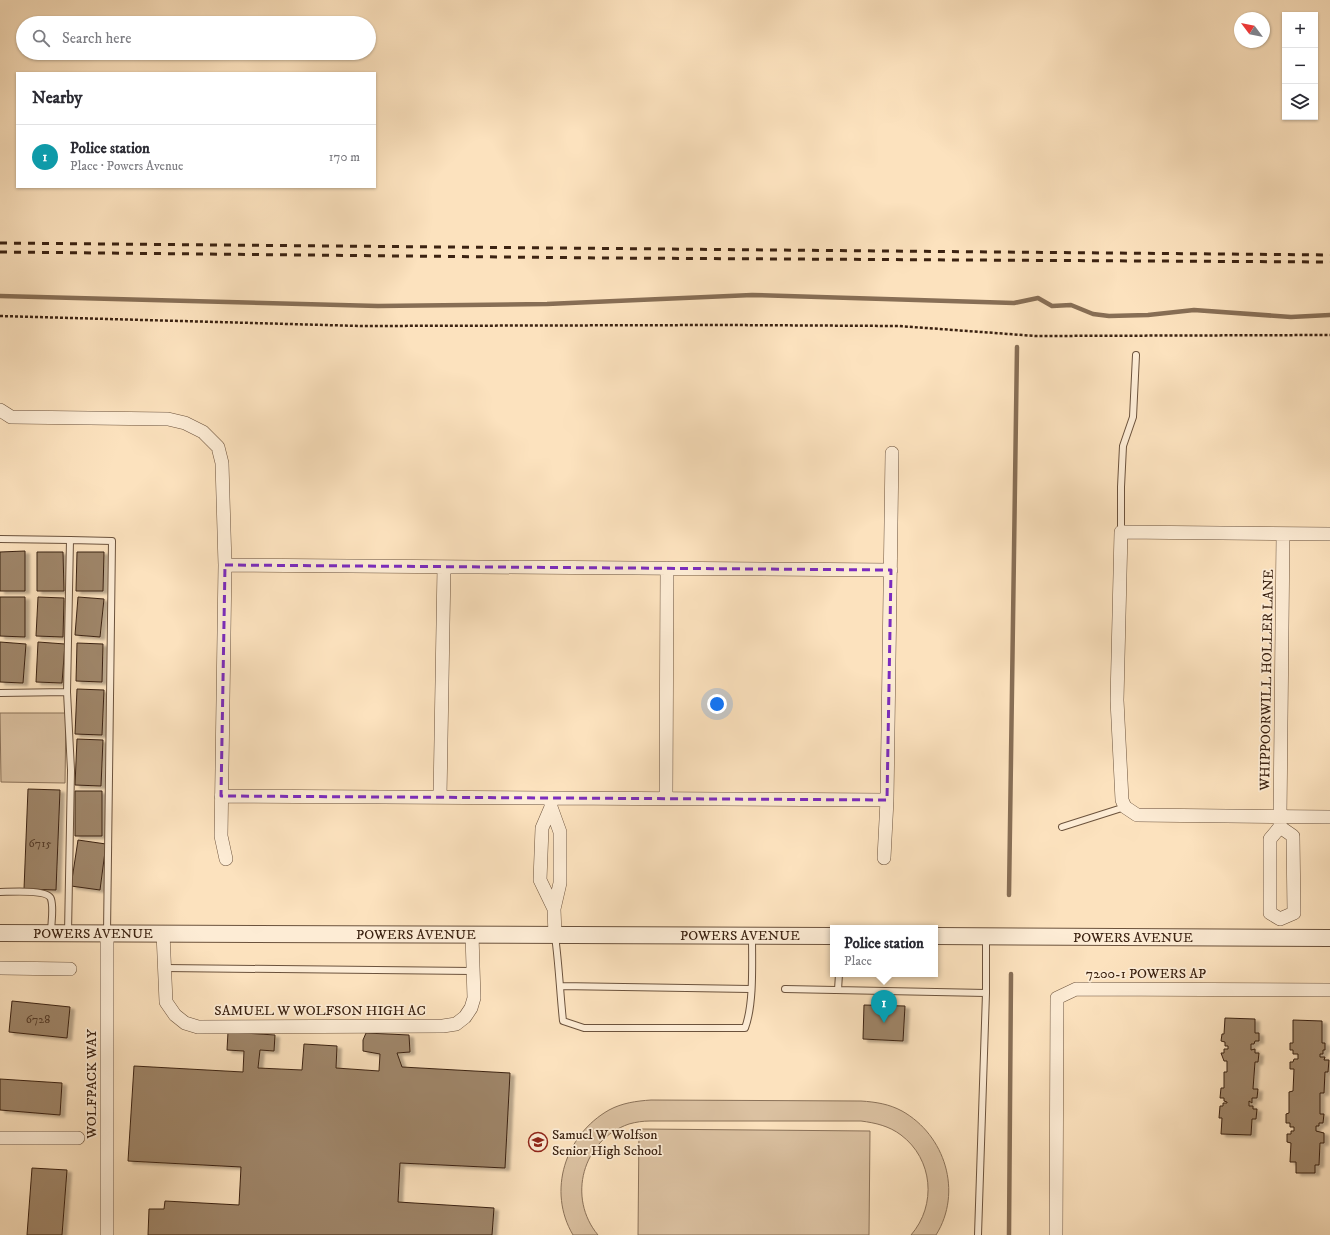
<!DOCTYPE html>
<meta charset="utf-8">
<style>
body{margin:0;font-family:"IM FELL DW Pica",serif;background:#f2f2f3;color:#2b2b33}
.controls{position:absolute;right:12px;top:12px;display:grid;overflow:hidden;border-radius:0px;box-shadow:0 1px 3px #0004}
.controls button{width:36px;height:36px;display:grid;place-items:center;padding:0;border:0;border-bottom:1px solid #e1e1e2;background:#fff;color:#2b2b33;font:20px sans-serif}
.compass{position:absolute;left:1234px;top:12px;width:36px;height:36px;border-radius:50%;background:#fff;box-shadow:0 1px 3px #0004;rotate:302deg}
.you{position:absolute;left:717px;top:704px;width:14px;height:14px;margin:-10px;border:3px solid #fff;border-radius:50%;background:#1a73e8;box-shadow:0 0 0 6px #1a73e833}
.badge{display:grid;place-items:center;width:26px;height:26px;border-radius:50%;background:#111827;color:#fff;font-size:13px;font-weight:700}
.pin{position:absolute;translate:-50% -33px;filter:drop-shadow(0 1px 2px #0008)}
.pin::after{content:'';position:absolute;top:21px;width:14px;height:12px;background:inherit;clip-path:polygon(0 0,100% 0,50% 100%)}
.popup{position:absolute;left:830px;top:925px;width:108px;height:52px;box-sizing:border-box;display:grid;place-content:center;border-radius:0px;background:#fff;filter:drop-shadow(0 1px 3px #0005);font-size:13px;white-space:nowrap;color:#7c7c81}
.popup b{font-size:15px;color:#2b2b33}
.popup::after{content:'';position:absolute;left:50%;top:100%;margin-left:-8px;border:8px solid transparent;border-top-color:#fff}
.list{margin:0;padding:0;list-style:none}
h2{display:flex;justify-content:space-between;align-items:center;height:52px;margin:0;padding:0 16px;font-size:17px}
h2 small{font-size:13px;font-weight:400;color:#7c7c81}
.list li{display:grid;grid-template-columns:26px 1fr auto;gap:12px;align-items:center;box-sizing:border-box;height:64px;padding:0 16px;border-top:1px solid #e1e1e2}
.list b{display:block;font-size:15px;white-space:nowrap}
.list p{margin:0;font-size:13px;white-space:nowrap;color:#7c7c81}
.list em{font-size:13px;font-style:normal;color:#7c7c81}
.icon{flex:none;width:22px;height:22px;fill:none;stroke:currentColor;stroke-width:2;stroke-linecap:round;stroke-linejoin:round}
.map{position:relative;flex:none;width:1330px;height:1235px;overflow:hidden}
.search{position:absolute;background:#fff;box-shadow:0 1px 3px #0004;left:16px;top:16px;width:360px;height:44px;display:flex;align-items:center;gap:10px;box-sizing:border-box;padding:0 14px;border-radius:22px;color:#7c7c81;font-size:15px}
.panel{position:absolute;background:#fff;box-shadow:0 1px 3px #0004;left:16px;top:72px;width:360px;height:116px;border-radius:0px}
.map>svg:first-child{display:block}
.green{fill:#dbc1a1;stroke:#8b7259}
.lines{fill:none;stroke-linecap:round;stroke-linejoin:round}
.stream{stroke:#876e55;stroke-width:4.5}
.building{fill:#9f866b;stroke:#3b2211;filter:url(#shadow)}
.service-casing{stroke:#6b523c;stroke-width:8}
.minor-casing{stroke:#6b523c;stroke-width:14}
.tertiary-casing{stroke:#6b523c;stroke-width:18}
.path{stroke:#3b2211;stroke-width:2.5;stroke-dasharray:3 2;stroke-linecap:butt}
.service{stroke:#fdecd5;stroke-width:6}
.minor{stroke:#fdecd5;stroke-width:13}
.tertiary{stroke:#fdecd5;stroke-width:16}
.rail{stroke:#3b2211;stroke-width:3;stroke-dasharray:7 7;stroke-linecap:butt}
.marked{fill:none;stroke:#7b2cbf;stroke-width:3;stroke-dasharray:8 5;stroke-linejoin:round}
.labels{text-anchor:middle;stroke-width:3.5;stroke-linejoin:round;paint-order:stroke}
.number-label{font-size:12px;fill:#543b28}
.street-label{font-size:14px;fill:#3b2211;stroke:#fdecd5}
.poi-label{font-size:14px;fill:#3b2211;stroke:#fdecd5;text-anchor:start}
</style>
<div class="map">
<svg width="1330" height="1235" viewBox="0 0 1330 1235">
<defs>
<filter id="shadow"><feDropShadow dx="4.5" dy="2.5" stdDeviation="1" flood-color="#0004"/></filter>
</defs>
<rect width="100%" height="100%" fill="#fce2be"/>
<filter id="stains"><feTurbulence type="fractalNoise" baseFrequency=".005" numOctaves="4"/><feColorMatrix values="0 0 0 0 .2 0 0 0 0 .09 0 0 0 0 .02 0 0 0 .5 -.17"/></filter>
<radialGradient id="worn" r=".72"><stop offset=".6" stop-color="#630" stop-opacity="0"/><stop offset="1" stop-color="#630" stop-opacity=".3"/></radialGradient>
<path class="green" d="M0 713H66L65 783 1 782Z
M651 1100 861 1101C876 1102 889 1104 902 1111 945 1135 963 1192 936 1235H911C937 1205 933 1159 901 1135 889 1126 876 1123 861 1121H650C643 1121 636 1122 629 1124 582 1140 567 1198 598 1235H573C547 1191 565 1135 609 1110 622 1103 636 1101 651 1100Z
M639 1129 870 1131 869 1235H638Z"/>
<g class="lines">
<path class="stream" d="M0 296 378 306 547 304 752 295 1014 303 1038 298 1052 306 1071 305 1093 314 1109 316 1148 315 1194 310 1291 317 1330 315
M1009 895 1017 347
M1009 1235 1011 974"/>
</g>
<path class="building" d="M25 551V591H0V552Z
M37 552H63L64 591H37Z
M77 552H104L103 591H76Z
M0 597H25V637L0 636Z
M38 597 64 598 63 637 36 636Z
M78 597 104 599 100 637 75 635Z
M0 642 26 644 23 683 0 682Z
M38 642 65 644 62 683 36 682Z
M77 643 103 644 102 682 76 681Z
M77 689 104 690 102 735 75 734Z
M77 739 103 740 101 786 75 785Z
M28 789 60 790 56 890 24 889Z
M75 791H102V836H75Z
M78 840 106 844 100 890 71 886Z
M12 1001 70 1007 67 1038 9 1032Z
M864 1005 905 1006 903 1041 863 1039Z
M1225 1018 1255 1019V1033H1259V1041H1255L1254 1044H1251V1050L1255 1049V1053H1259L1258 1062H1255L1253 1089H1258L1257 1098H1252V1103L1249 1101V1106H1253V1109H1257L1256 1119H1252L1251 1135 1221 1134 1222 1118H1219L1220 1106H1223V1103H1227V1102L1224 1101V1098H1220L1221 1088H1224V1072H1227V1061H1224L1221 1053H1224V1049H1228V1046H1225V1042L1221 1041 1222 1034H1224Z
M1293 1020 1322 1021V1043H1325V1050H1323V1054H1320V1057H1325L1324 1060H1329L1328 1072H1325L1324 1093H1320V1114H1324L1323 1123H1319V1126H1316V1131L1324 1133V1143H1320L1319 1165H1315V1173H1296V1162H1290L1291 1143 1287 1142V1134H1291V1131H1294V1127H1290V1123H1286V1114L1289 1113V1092L1293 1091 1294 1069H1290V1062H1293L1294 1059H1298V1054H1293V1050H1290V1043H1293Z
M228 1032 275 1035 274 1051 260 1050 258 1068 302 1070 304 1044 337 1046 336 1068 379 1071 380 1054 363 1051V1040L366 1033 409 1035 410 1052 397 1053 402 1067 510 1073 505 1168 400 1163 398 1202 494 1208 492 1235H148L149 1209H164L165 1201 239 1205 241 1167 128 1161 134 1066 243 1072 244 1051 227 1050Z
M0 1079 62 1083 60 1115 0 1110Z
M32 1168 67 1170 62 1235H27Z"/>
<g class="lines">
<defs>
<path id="service" d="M1121 532V487L1123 446 1133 417 1136 355
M0 539 70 540 67 692 71 770 68 933
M70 540 112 541 107 933
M0 693 67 692
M1062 827 1125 807
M0 892C10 892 48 889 51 899 54 909 51 923 51 933
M555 936C559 965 560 993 563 1021L584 1028H745C754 1004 752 963 752 936
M164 968 473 971
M560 986 750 989
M785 989 986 993
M838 990 839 974
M978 1235 986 993V938"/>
<path id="minor" d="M0 410 11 417 168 419 185 423 203 432 218 447 222 463 225 565 221 836 226 859
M1330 534 1121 532 1117 700 1122 800 1125 807 1137 815 1330 817
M225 565 891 570
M221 796 887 800
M440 797 444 567
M666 799 667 568
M551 803V807L542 828 540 880 554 909
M551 807 560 832V883L554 909 555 935
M1280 827 1293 836 1294 913 1280 919
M884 858 887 800 892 453
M1280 919 1270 913V839L1280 827V817L1283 534
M107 933V1235
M163 933 166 1002 175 1015 185 1023 198 1027 443 1026 456 1024 465 1017 471 1008 474 998 472 935
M0 968 70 969
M0 1138H78
M1056 1235 1057 998 1076 989 1330 990"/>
<path id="tertiary" d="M0 933 833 936
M935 936 1330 938"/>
</defs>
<use href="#service" class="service-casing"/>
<use href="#minor" class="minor-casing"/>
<use href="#tertiary" class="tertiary-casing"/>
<path class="path" d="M0 316 361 326 725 325 899 326 1036 336 1330 335"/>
<use href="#service" class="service"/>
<use href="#minor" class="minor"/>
<use href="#tertiary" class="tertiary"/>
<path class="rail" d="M0 243 1330 255
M0 252 605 258 1330 262"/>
</g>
<path class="marked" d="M225 565 891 570 887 800 221 796Z"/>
<defs>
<symbol id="school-ring" viewBox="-11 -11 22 22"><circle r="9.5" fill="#fdecd5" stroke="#8f2418" stroke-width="1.5"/><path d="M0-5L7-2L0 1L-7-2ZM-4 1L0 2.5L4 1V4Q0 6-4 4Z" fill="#8f2418"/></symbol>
</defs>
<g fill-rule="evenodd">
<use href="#school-ring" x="527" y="1131" width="22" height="22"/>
</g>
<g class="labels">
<g class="number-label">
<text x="40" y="847">6715</text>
<text x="38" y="1023">6728</text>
</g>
<g class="street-label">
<text transform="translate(1266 680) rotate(-89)" y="5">WHIPPOORWILL HOLLER LANE</text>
<text x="93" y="938">POWERS AVENUE</text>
<text x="416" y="939">POWERS AVENUE</text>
<text x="740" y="940">POWERS AVENUE</text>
<text x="1133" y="942">POWERS AVENUE</text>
<text x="1146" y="978">7200-1 POWERS AP</text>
<text x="320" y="1015">SAMUEL W WOLFSON HIGH AC</text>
<text transform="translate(91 1084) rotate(-90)" y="5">WOLFPACK WAY</text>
</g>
<g class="poi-label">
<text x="552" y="1139">Samuel W Wolfson<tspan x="552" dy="16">Senior High School</tspan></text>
</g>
</g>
<rect width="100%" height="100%" filter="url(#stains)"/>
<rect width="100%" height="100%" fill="url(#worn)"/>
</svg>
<div class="controls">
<button>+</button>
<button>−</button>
<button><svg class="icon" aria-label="layers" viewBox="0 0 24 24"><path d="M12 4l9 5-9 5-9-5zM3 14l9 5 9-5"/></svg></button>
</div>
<svg class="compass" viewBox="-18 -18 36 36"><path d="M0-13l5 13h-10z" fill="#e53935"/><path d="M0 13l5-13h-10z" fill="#7c7c81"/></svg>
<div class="you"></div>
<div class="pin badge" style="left:884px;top:1023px;background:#0f9aa8">1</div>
<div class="popup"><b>Police station</b>Place</div>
<div class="search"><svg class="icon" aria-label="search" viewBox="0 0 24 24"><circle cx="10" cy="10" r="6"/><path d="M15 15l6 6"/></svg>Search here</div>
<section class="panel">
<h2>Nearby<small></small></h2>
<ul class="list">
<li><span class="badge" style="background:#0f9aa8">1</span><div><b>Police station</b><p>Place · Powers Avenue</p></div><em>170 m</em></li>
</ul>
</section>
</div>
